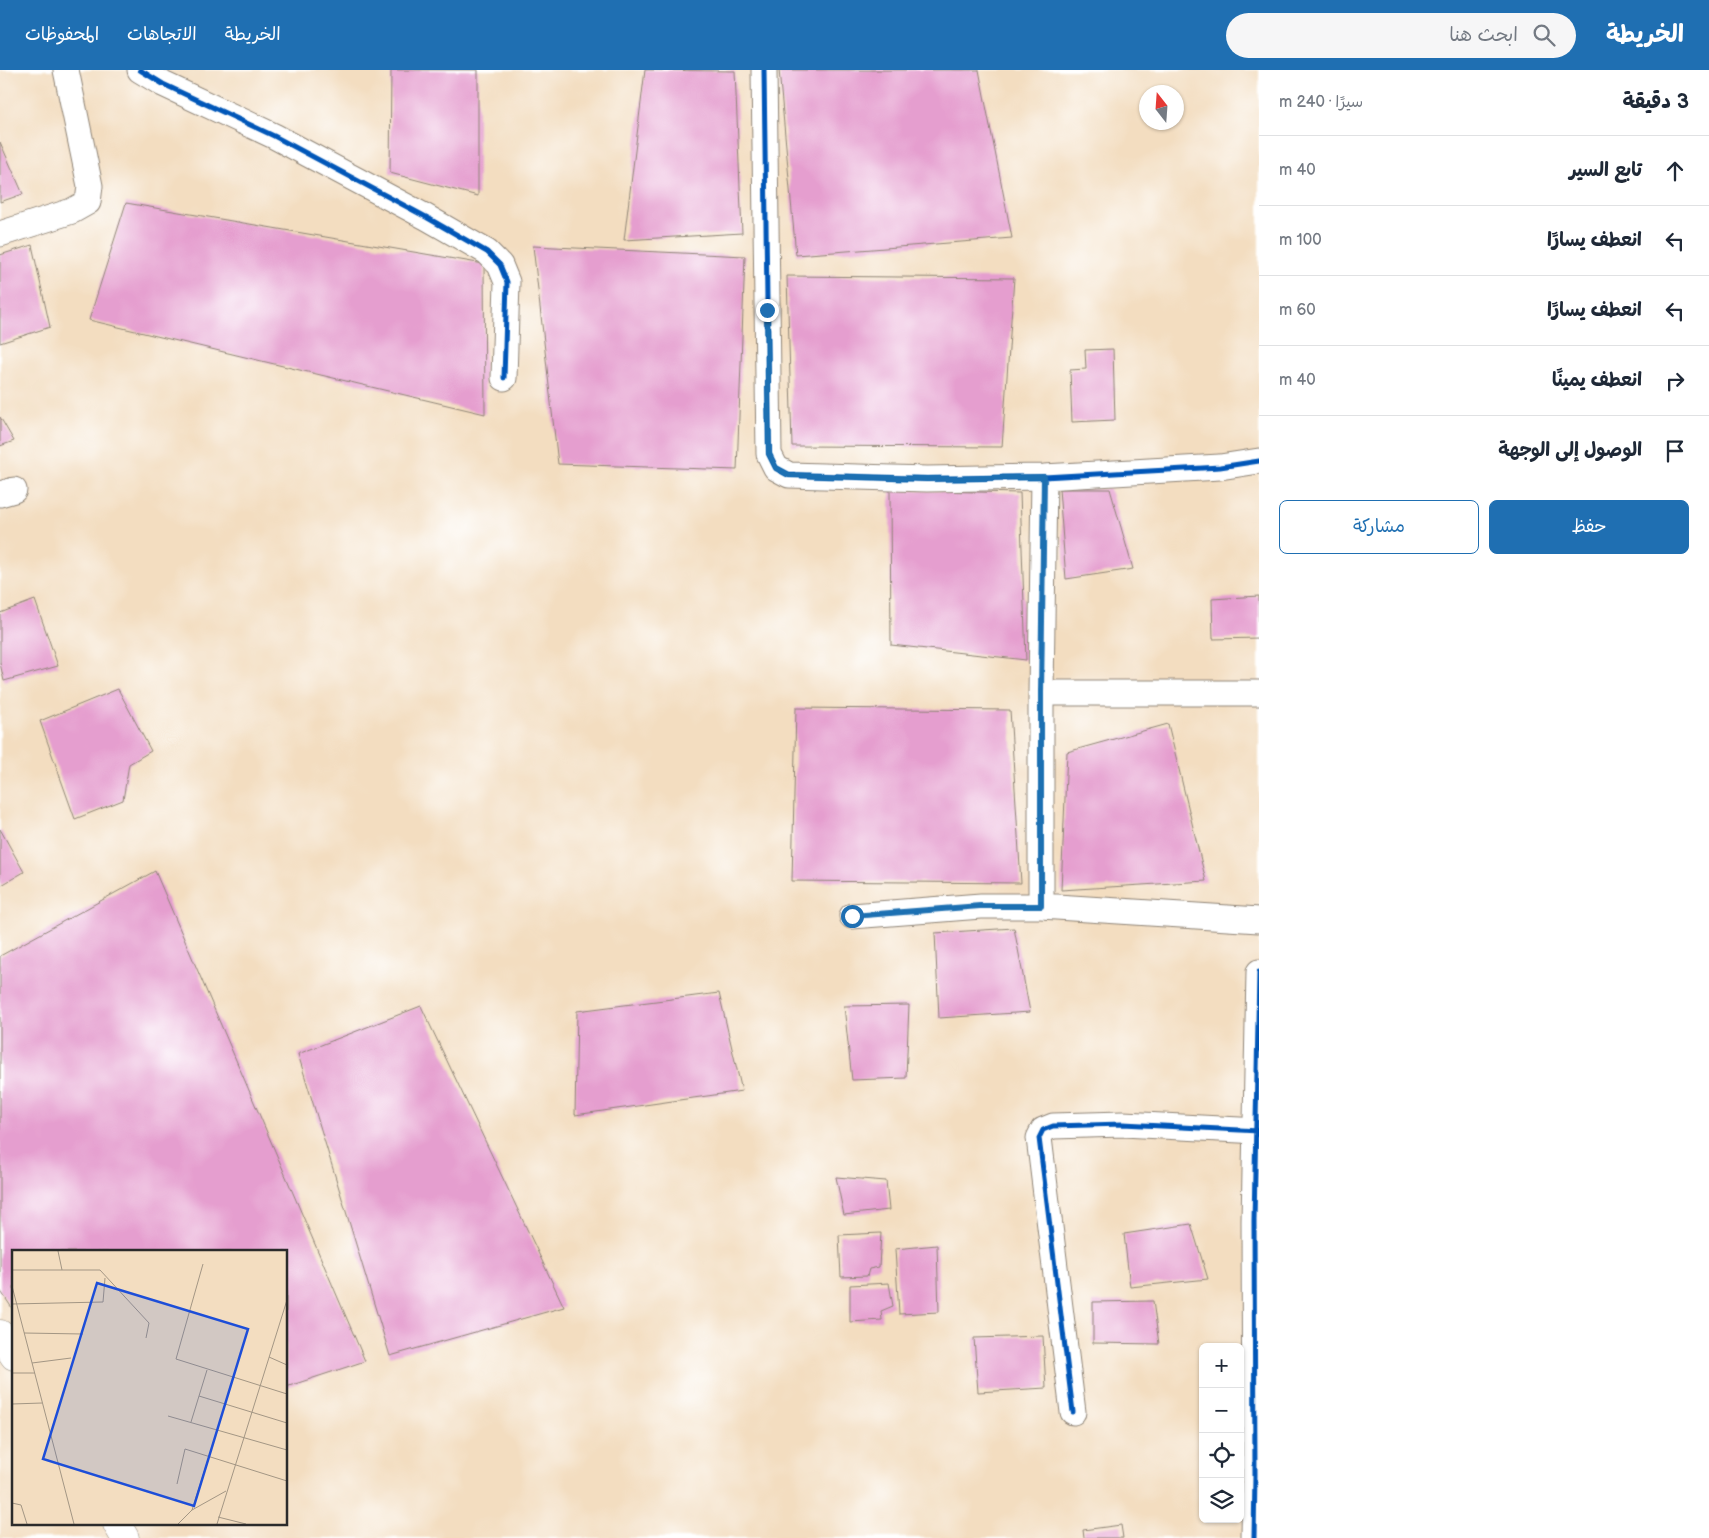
<!DOCTYPE html>
<html lang="ar">
<meta charset="utf-8">
<style>
body{margin:0;font-family:"Balsamiq Sans","Playpen Sans Arabic",sans-serif;background:#f6f6f7;color:#1f2937;direction:rtl}
.controls{position:absolute;right:15px;bottom:15px;display:grid;overflow:hidden;border-radius:8px;box-shadow:0 1px 4px #0004}
.controls button{width:45px;height:45px;display:grid;place-items:center;padding:0;border:0;border-bottom:1px solid #e0e1e3;background:#fff;color:#1f2937;font:25px sans-serif}
.compass{position:absolute;left:1139px;top:15px;width:45px;height:45px;border-radius:50%;background:#fff;box-shadow:0 1px 4px #0004;rotate:343deg}
.stop{position:absolute;width:15px;height:15px;margin:-11px;border:4px solid #1f6fb2;border-radius:50%;background:#fff}
.stop.end{background:#1f6fb2;border-color:#fff;box-shadow:0 1px 5px #0008}
.list{margin:0;padding:0;list-style:none}
h2{display:flex;justify-content:space-between;align-items:center;height:65px;margin:0;padding:0 20px;font-size:21px}
h2 small{font-size:16px;font-weight:400;color:#747a83}
.list li{display:grid;grid-template-columns:32px 1fr auto;gap:15px;align-items:center;box-sizing:border-box;height:70px;padding:0 20px;border-top:1px solid #e0e1e3}
.list b{display:block;font-size:19px;white-space:nowrap}
.list em{font-size:16px;font-style:normal;color:#747a83}
.actions{display:flex;gap:10px;padding:15px 20px}
.actions a{flex:1;padding:11px 0;border:1px solid #1f6fb2;border-radius:8px;text-align:center;font-size:18px;color:#1f6fb2}
.actions .main{background:#1f6fb2;color:#fff}
.icon{flex:none;width:28px;height:28px;fill:none;stroke:currentColor;stroke-width:2;stroke-linecap:round;stroke-linejoin:round}
.map{position:relative;flex:none;width:1259px;height:1468px;overflow:hidden;direction:ltr}
header{display:flex;align-items:center;gap:30px;box-sizing:border-box;height:70px;padding:0 25px;background:#1f6fb2;color:#fff}
header strong{font-size:24px}
nav{display:flex;gap:28px;margin-inline-start:auto;font-size:18px}
.search{width:350px;height:45px;background:#f6f6f7;display:flex;align-items:center;gap:12px;box-sizing:border-box;padding:0 18px;border-radius:28px;color:#747a83;font-size:19px}
main{display:flex}
aside{flex:1;background:#fff}
.map>svg:first-child{display:block}
.building{fill:#e59ecf}
.lines{fill:none;stroke-linecap:round;stroke-linejoin:round}
.minor-casing{stroke:#8f8476;stroke-width:27}
.tertiary-casing{stroke:#8f8476;stroke-width:29}
.minor{stroke:#fff;stroke-width:25}
.tertiary{stroke:#fff;stroke-width:28}
.cycleway-casing{stroke:#fff;stroke-width:8}
.cycleway{stroke:#0057b8;stroke-width:5}
.route{stroke:#1f6fb2;stroke-width:6}
.inset-road{fill:none;stroke:#a39684;stroke-width:1}
.view{fill:#1d4ed8;fill-opacity:0.15;stroke:#1d4ed8;stroke-width:2.5}
.inset-edge{fill:none;stroke:#2b2b2b;stroke-width:2.5}
</style>
<header>
<strong>الخريطة</strong>
<div class="search"><svg class="icon" aria-label="search" viewBox="0 0 24 24"><circle cx="10" cy="10" r="6"/><path d="M15 15l6 6"/></svg>ابحث هنا</div>
<nav><a>الخريطة</a><a>الاتجاهات</a><a>المحفوظات</a></nav>
</header>
<main>
<aside>
<h2>3 دقيقة<small>سيرًا · 240 m</small></h2>
<ul class="list">
<li><svg class="icon" aria-label="ahead" viewBox="0 0 24 24"><path d="M12 20V5M6 11l6-6 6 6"/></svg><div><b>تابع السير</b></div><em>40 m</em></li>
<li><svg class="icon" aria-label="left" viewBox="0 0 24 24"><path d="M17 20v-9H6M10 6l-5 5 5 5"/></svg><div><b>انعطف يسارًا</b></div><em>100 m</em></li>
<li><svg class="icon" aria-label="left" viewBox="0 0 24 24"><path d="M17 20v-9H6M10 6l-5 5 5 5"/></svg><div><b>انعطف يسارًا</b></div><em>60 m</em></li>
<li><svg class="icon" aria-label="right" viewBox="0 0 24 24"><path d="M7 20v-9h11M14 6l5 5-5 5"/></svg><div><b>انعطف يمينًا</b></div><em>40 m</em></li>
<li><svg class="icon" aria-label="arrive" viewBox="0 0 24 24"><path d="M6 21V4h12l-3 4 3 4H6"/></svg><div><b>الوصول إلى الوجهة</b></div></li>
</ul>
<div class="actions"><a class="main">حفظ</a><a>مشاركة</a></div>
</aside>
<div class="map">
<svg width="1259" height="1468" viewBox="0 0 1259 1468">
<rect width="100%" height="100%" fill="#fff"/>
<filter id="ink" filterUnits="userSpaceOnUse"><feTurbulence type="fractalNoise" baseFrequency=".02" numOctaves="2"/><feDisplacementMap in="SourceGraphic" scale="10" xChannelSelector="R" yChannelSelector="G"/><feConvolveMatrix kernelMatrix="1 2 1 2 8 2 1 2 1" color-interpolation-filters="sRGB"/></filter>
<filter id="wash" filterUnits="userSpaceOnUse"><feTurbulence type="fractalNoise" baseFrequency=".0096" numOctaves="4" result="noise"/><feDisplacementMap in="SourceGraphic" scale="20" xChannelSelector="R" yChannelSelector="G"/><feGaussianBlur stdDeviation="1.12" result="paint"/><feColorMatrix in="noise" values="0 0 0 0 0 0 0 0 0 0 0 0 0 0 0 0 0 1.4 0 .05"/><feComposite in="paint" operator="in"/></filter>
<g filter="url(#wash)">
<rect width="100%" height="100%" fill="#f3ddc0"/>
<g id="blocks">
<path class="building" d="M391 0H478V126L390 103Z
M645 0 735 1 742 163 624 170Z
M779 0H979L1012 168 796 185Z
M0 72 23 124 0 132Z
M126 133 484 194 485 344 89 250Z
M32 175 50 257 0 273V185Z
M533 176 745 186 737 400 558 394Z
M787 206 1014 208 1002 377 792 376Z
M1113 279 1115 350 1072 352 1070 300 1086 299 1085 280Z
M0 347 14 371 0 376Z
M1059 419H1110L1133 499 1066 509Z
M890 420 1020 423 1026 590 891 575Z
M1259 526V568L1213 569 1212 529Z
M35 530 58 596 4 611 0 593V543Z
M118 619 151 681 129 694 123 730 75 749 40 651Z
M796 638 1010 640 1021 813 792 811Z
M1168 654 1206 811 1061 820 1067 682Z
M0 759 24 802 0 816Z
M155 801 365 1291 286 1317V1182H14V1241L0 1220V886Z
M1014 858 1030 942 939 948 935 863Z
M719 923 742 1021 575 1045 577 941Z
M909 935 906 1008 852 1010 844 936Z
M421 936 564 1237 390 1286 298 984Z
M836 1107 886 1111 889 1140 844 1145Z
M1191 1154 1208 1209 1130 1217 1124 1164Z
M881 1163 879 1197 869 1199 867 1206 841 1207 839 1165Z
M937 1175 939 1242 899 1244 895 1179Z
M889 1213 893 1236 881 1241 882 1250 850 1252V1215Z
M1153 1231 1159 1274 1093 1273V1232Z
M1043 1266 1046 1318 978 1322 974 1268Z
M1121 1455 1123 1468H1084L1083 1460Z"/>
</g>
</g>
<g filter="url(#ink)">
<use href="#blocks" fill-opacity="0" stroke="#8f8476" stroke-width="1"/>
<g class="lines">
<defs>
<path id="minor" d="M140 0 163 14 274 66 426 147 487 182 500 195 507 212 504 308
M764 0 769 384 776 398 789 405 927 409 1044 407 1220 397 1259 391
M0 164 72 141 88 132 90 116 66 0
M0 424 14 420
M1041 623H1259
M1041 836V623L1044 407
M852 846 981 836H1041L1259 850
M1073 1342 1039 1068 1043 1060 1053 1056 1123 1054 1259 1061
M1254 1468 1255 1405 1254 1151 1259 902"/>
<path id="tertiary" d="M0 1264 14 1286
M117 1454 125 1468"/>
</defs>
<use href="#minor" class="minor-casing"/>
<use href="#tertiary" class="tertiary-casing"/>
<use href="#minor" class="minor"/>
<use href="#tertiary" class="tertiary"/>
<defs>
<path id="cycleway" d="M140 0 163 14 274 66 426 147 487 182 500 195 507 212 504 308
M764 0 769 384 776 398 789 405 927 409 1044 407 1220 397 1259 391
M1073 1342 1039 1068 1043 1060 1053 1056 1123 1054 1259 1061
M1254 1468 1255 1405 1254 1151 1259 902"/>
</defs>
<use href="#cycleway" class="cycleway-casing"/>
<use href="#cycleway" class="cycleway"/>
</g>
</g>
<g class="lines" filter="url(#ink)">
<path class="route" d="M767 240 769 384 776 398 789 405 927 409 1044 407 1041 623V836H980L852 846"/>
</g>
<g transform="translate(12 1180)">
<rect width="275" height="275" fill="#f3ddc0"/>
<path class="inset-road" d="M46 1 50 20M191 14 164 109 275 144M0 20H88L137 73 134 88M0 36 62 274M0 54 91 52 93 28M12 83 71 84M257 107 275 115M20 113 59 108M0 123H23M187 146 275 173M0 154 30 153M156 166 275 200M179 172 195 120M165 234 173 199 275 231M0 253 9 255 15 274M180 260 214 241M206 267 234 274M166 274 180 260 205 181M205 274 275 50"/>
<path class="view" d="M85 33 236 79 182 256 31 209Z"/>
<rect width="275" height="275" class="inset-edge"/>
</g>
</svg>
<div class="controls">
<button>+</button>
<button>−</button>
<button><svg class="icon" aria-label="locate" viewBox="0 0 24 24"><circle cx="12" cy="12" r="6"/><path d="M12 2v4M12 18v4M2 12h4M18 12h4"/></svg></button>
<button><svg class="icon" aria-label="layers" viewBox="0 0 24 24"><path d="M12 4l9 5-9 5-9-5zM3 14l9 5 9-5"/></svg></button>
</div>
<svg class="compass" viewBox="-18 -18 36 36"><path d="M0-13l5 13h-10z" fill="#e53935"/><path d="M0 13l5-13h-10z" fill="#747a83"/></svg>
<div class="stop" style="left:852px;top:846px"></div>
<div class="stop end" style="left:767px;top:240px"></div>
</div>
</main>
